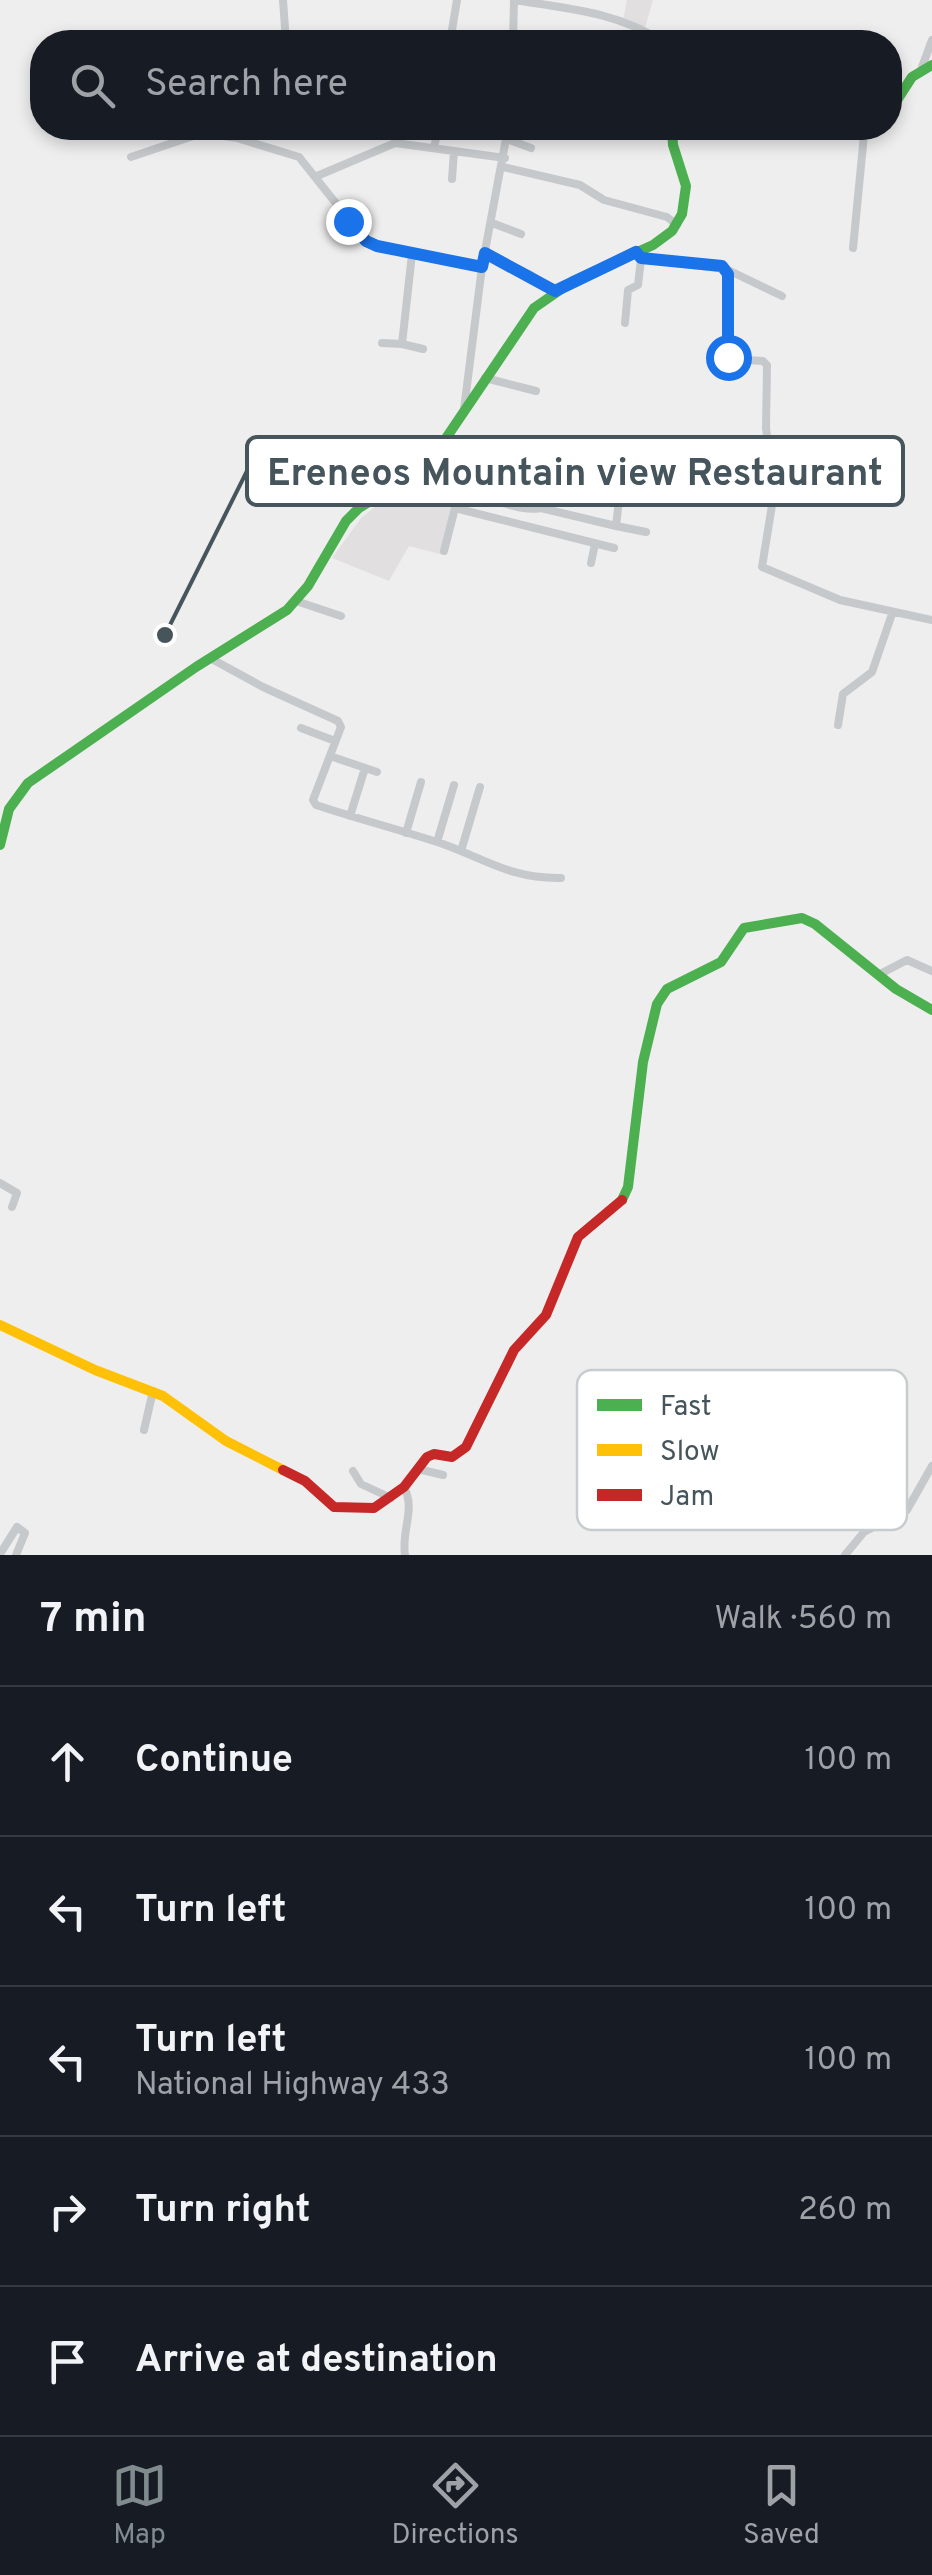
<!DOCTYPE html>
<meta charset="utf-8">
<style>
body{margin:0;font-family:Overpass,sans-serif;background:#242831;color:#f1f3f6}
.stop{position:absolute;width:30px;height:30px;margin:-22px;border:8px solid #1a73e8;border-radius:50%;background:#fff}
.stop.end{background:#1a73e8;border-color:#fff;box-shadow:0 2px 10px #0008}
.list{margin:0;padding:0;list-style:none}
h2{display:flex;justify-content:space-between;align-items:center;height:130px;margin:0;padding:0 40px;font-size:42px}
h2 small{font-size:32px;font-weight:400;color:#9ea1a6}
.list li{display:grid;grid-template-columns:65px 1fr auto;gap:30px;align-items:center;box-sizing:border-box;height:150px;padding:0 40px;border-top:2px solid #363941}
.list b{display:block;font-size:38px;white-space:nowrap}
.list p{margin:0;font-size:32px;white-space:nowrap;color:#9ea1a6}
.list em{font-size:32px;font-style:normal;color:#9ea1a6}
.icon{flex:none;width:55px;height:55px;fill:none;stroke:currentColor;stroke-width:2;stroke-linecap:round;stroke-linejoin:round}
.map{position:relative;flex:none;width:932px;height:1555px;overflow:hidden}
.search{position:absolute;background:#171b24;box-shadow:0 5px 15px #0003;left:30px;right:30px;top:30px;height:110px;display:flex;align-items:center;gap:25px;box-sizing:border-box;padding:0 35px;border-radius:40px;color:#9ea1a6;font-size:38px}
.sheet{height:880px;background:#171b24}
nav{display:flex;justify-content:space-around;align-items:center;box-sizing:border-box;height:140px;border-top:2px solid #363941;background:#171b24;font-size:28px;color:#9ea1a6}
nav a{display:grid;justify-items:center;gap:5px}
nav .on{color:#808b8e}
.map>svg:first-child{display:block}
.education{fill:#e1dfe0}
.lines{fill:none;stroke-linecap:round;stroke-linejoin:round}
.street{stroke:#c6c9cb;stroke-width:8}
.fast{stroke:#4caf50;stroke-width:10}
.slow{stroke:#ffc107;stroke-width:10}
.jam{stroke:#c62828;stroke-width:10}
.route{stroke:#1a73e8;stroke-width:12}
.key{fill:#fff;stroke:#c7ccce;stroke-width:2.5}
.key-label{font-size:28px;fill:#45555b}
.leader{fill:none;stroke:#45555b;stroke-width:4}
.callout-dot{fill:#45555b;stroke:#fff;stroke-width:4}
.callout{fill:#fff;stroke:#45555b;stroke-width:4}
.callout-label{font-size:38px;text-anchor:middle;font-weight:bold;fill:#45555b}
</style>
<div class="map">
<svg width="932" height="1555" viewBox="0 0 932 1555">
<rect width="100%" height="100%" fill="#efeeee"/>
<path class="education" d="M627 0H653L645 28 623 20Z
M422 480 457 500 444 555 409 546 389 581 332 558 361 518 376 506Z"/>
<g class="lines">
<path class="street" d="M283 0 286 42
M514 0C565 8 619 12 663 42
M450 42 457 0
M513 42 514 0
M922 67 932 40
M241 128 252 142
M507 139 531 148
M434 148 438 128
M131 157 202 133 237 138 299 157 366 241 389 249 482 267
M503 167 580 185 604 200 667 217 677 225
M317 176 395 143 505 158
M452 179 454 151
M492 223 521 234
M853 248 864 135
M485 253 529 274 555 291
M636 253 641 259 726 269V353L731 359 763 361 767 365 766 428 774 493 762 567 840 600 932 620
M726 269 782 296
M625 323 628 290 638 285 641 259
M382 343 402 344 412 254
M402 344 423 349
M485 378 536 391
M464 409 482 267 508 128
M411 476 456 500C477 487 515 514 541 508L616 526 622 475
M456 500 455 508 614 548
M616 526 646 532
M444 551 455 508
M591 563 595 544
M296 601 341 616
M210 658 263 687 338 721 341 727 313 800 316 805C358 819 401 830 443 844 487 860 512 879 561 878
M838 725 843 694 872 672 892 614
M301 728 335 741
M330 756 377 772
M350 816 365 768
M406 833 421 782
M437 842 454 785
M461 851 480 787
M880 974 907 960 932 971
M0 1183 17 1193 12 1207
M144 1430 153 1391
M418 1469 443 1475
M353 1471 361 1484 391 1498
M404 1487C416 1510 401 1530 405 1555
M0 1554 17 1527 25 1533 16 1555
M845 1555 864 1532 907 1510 932 1466"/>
<path class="fast" d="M890 111 912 77 932 65
M770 128 798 133 856 135H864L875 128
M0 845 9 809 28 783 196 667 287 610 308 586 346 521 359 508 411 476 438 450 534 308 573 281 653 245 672 231 682 214 686 186 673 145 672 128
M622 1200 628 1187 643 1062 657 1004 667 989 721 962 744 928 802 918 815 924 896 989 932 1010"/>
<path class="slow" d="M0 1325 95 1370 163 1396 226 1441 283 1470"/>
<path class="jam" d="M283 1470 305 1481 334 1507 374 1508 404 1487 427 1457 434 1454 452 1457 466 1447 514 1350 546 1315 578 1237 622 1200"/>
</g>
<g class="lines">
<path class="route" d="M348 221 366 241 377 246 482 267 485 253 555 291 636 252 641 258 722 266 728 274V357"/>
</g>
<rect x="577" y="1370" width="330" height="160" rx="15" class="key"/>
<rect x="597" y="1399" width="45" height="12" fill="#4caf50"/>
<rect x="597" y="1444" width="45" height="12" fill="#ffc107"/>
<rect x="597" y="1489" width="45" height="12" fill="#c62828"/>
<g class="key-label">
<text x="660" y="1415">Fast</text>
<text x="660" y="1460">Slow</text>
<text x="660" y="1505">Jam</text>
</g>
<path class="leader" d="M165 635L247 471"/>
<circle class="callout-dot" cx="165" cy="635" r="10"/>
<rect class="callout" x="247" y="437" width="656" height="68" rx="10"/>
<g class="callout-label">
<text x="575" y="485">Ereneos Mountain view Restaurant</text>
</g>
</svg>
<div class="stop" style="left:728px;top:357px"></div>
<div class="stop end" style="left:348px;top:221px"></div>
<div class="search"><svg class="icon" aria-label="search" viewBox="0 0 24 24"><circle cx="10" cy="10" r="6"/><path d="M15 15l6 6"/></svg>Search here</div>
</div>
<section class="sheet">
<h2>7 min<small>Walk · 560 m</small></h2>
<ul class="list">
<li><svg class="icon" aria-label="ahead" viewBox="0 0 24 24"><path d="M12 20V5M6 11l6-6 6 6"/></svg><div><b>Continue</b></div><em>100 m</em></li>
<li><svg class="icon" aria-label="left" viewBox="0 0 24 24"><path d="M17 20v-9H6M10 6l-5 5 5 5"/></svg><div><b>Turn left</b></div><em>100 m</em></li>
<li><svg class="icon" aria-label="left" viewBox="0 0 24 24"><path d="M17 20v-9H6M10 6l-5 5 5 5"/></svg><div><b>Turn left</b><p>National Highway 433</p></div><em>100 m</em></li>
<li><svg class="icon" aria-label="right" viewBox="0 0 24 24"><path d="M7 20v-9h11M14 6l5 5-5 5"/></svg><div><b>Turn right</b></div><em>260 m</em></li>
<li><svg class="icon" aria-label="arrive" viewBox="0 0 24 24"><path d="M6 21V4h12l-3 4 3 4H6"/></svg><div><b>Arrive at destination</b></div></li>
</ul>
</section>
<nav>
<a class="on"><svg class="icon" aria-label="map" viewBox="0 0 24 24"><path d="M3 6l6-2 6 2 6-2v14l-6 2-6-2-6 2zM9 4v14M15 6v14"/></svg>Map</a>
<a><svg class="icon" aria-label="directions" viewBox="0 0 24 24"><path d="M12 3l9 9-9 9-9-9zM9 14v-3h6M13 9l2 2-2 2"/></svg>Directions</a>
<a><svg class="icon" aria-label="saved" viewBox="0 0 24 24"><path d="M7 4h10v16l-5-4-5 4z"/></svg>Saved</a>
</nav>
